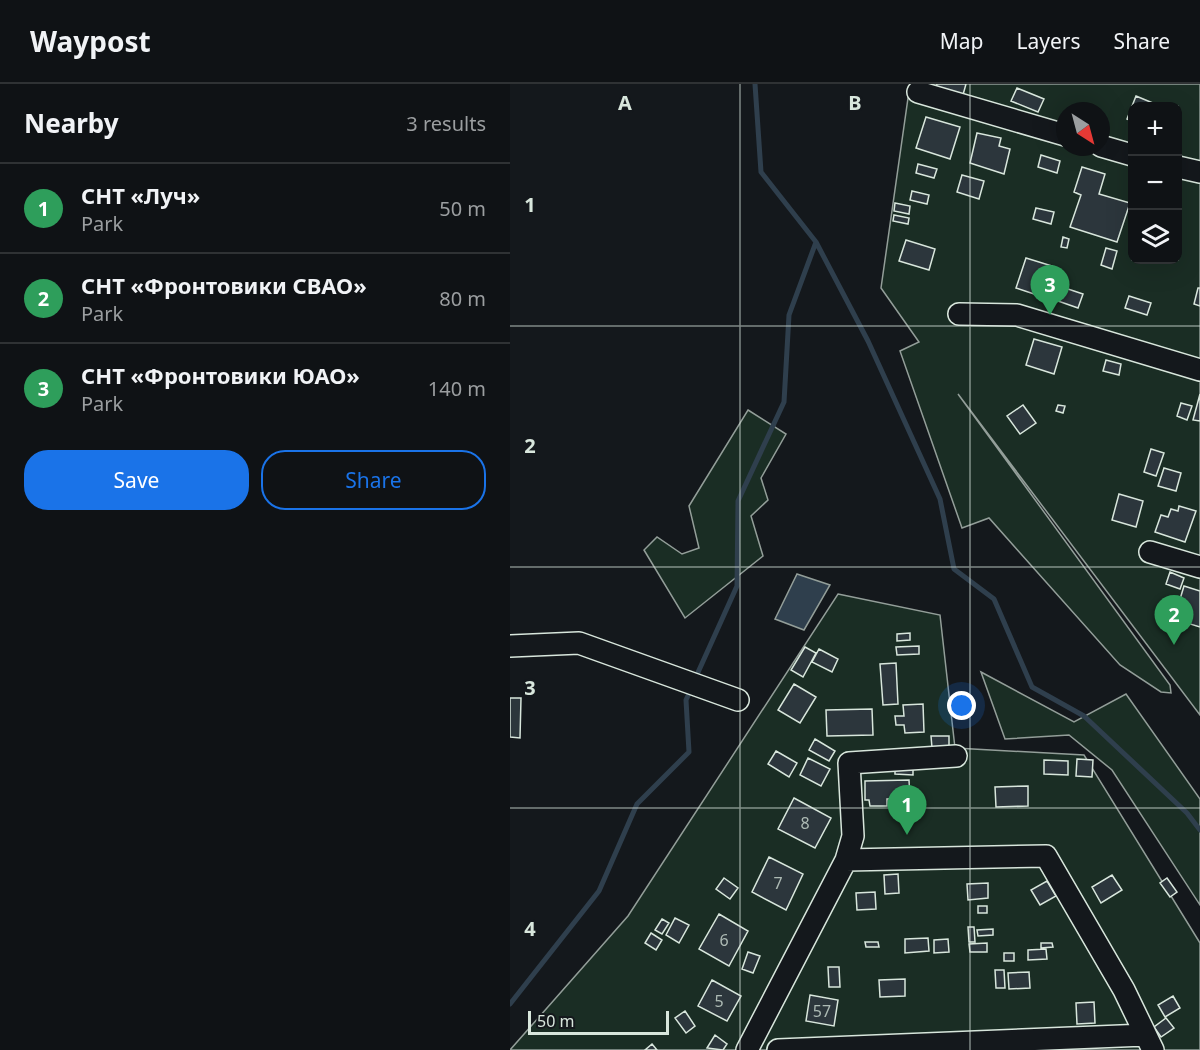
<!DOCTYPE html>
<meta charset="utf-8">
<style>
body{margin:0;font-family:"Noto Sans",sans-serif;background:#1d2022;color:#f1f3f6}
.controls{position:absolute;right:18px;top:18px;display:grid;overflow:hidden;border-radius:12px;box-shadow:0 6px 24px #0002}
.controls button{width:54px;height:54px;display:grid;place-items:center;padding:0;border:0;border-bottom:2px solid #2f3234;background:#0f1215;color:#f1f3f6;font:30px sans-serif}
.compass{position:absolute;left:546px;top:18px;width:54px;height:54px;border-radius:50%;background:#0f1215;box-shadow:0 6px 24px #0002;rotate:144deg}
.scale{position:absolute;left:18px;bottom:15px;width:141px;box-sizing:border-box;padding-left:6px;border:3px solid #d8e6dc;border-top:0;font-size:16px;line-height:21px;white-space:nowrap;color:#d8e6dc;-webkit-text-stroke:4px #14181c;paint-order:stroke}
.you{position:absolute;left:452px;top:622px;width:21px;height:21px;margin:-15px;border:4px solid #fff;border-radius:50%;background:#1a73e8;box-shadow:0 0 0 9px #1a73e833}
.badge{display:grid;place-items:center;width:39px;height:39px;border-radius:50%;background:#1a73e8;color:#fff;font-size:20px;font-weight:700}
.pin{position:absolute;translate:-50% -50px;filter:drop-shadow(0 2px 3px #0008)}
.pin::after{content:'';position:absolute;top:32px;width:21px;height:18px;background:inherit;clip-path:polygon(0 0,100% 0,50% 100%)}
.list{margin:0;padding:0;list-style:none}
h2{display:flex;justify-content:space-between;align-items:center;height:78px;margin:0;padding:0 24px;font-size:26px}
h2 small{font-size:20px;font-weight:400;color:#9b9ea0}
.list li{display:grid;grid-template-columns:39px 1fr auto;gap:18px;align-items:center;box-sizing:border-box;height:90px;padding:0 24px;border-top:2px solid #2f3234}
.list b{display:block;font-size:22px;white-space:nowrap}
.list p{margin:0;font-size:20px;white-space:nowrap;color:#9b9ea0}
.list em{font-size:20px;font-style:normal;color:#9b9ea0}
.actions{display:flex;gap:12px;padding:18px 24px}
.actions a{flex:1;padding:14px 0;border:2px solid #1a73e8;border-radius:24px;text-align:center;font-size:21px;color:#1a73e8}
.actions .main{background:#1a73e8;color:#fff}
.icon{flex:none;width:33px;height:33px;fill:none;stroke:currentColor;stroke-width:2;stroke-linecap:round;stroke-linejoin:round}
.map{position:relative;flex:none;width:690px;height:966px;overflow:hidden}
header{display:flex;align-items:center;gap:36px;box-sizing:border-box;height:84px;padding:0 30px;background:#0f1215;border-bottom:2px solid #2f3234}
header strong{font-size:28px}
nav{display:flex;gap:33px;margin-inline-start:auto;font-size:21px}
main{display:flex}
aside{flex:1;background:#0f1215}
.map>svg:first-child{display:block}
.green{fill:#1a2d24;stroke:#939e99;stroke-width:1.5;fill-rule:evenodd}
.water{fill:#2f3f4d;stroke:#939e99;stroke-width:1.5}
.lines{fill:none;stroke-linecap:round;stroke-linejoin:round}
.stream{stroke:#2f3f4d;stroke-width:5}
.building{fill:#2c363c;stroke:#d8e6dc;stroke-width:1.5}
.minor-casing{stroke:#d8e6dc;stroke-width:24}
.minor{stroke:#14181c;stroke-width:21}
.grid{fill:none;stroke:#d8e6dc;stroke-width:1.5;stroke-opacity:0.55}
.labels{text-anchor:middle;stroke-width:4.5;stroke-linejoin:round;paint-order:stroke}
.number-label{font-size:16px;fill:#adbab4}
.grid-label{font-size:20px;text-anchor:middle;font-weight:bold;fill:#d8e6dc;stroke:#14181c;stroke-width:4.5;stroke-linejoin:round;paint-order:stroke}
</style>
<header>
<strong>Waypost</strong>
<nav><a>Map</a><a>Layers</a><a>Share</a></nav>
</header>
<main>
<aside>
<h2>Nearby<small>3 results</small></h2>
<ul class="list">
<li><span class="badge" style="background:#2e9e5b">1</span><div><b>СНТ «Луч»</b><p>Park</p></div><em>50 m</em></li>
<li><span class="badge" style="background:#2e9e5b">2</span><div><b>СНТ «Фронтовики СВАО»</b><p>Park</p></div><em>80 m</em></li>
<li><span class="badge" style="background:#2e9e5b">3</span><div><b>СНТ «Фронтовики ЮАО»</b><p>Park</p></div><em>140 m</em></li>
</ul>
<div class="actions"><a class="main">Save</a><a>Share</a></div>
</aside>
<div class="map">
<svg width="690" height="966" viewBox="0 0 690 966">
<rect width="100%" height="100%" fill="#14181c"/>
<path class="green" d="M400 0H690V631L448 310 660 601 661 609 651 608 610 581 479 434 452 444 390 267 409 258 371 204ZM622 22H668V176H622ZM555 27H591V63H555Z
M238 326 276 350 251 394 258 416 241 432 253 472 175 534 134 466 147 453 172 470 189 464 179 422Z
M328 510 430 531 445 664 574 671 690 859V966H0L118 832Z
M471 588 564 638 616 610 690 715V821L602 686 559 651 495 655Z"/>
<path class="water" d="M287 490 320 501 294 546 265 535Z"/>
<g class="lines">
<path class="stream" d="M245 0 251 88 306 158 358 257 430 415 444 485 484 515 522 603 574 632 677 729 690 746
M185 595 227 502 228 417 274 318 279 231 306 158
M0 920 89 807 127 720 179 668 176 616 182 603"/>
</g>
<path class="building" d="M427 0H456L451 18 424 9Z
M507 4 534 15 528 28 501 17Z
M626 12 650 22H622V37L617 35Z
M416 33 450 43 440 75 406 64Z
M467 49 491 54 489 62 500 65 494 90 460 79Z
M531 71 550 77 547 89 528 83Z
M408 80 427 85 424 94 406 89Z
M572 83 595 90 589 110 620 119 607 158 560 143 571 111 564 108Z
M452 91 474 97 469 115 447 108Z
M402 107 419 111 417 120 400 116Z
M385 119 400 122 399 130 384 127Z
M526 124 544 128 541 140 523 135Z
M384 131 399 134 398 140 383 137Z
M553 153 559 155 557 164 551 163Z
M396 156 425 165 419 186 389 177Z
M596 164 607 167 602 185 591 181Z
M516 174 542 182 533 213 506 204Z
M552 203 573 210 568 224 548 217Z
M688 204H690V222L684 220Z
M619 212 641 219 637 231 615 224Z
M524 255 552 263 544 290 516 281Z
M596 276 611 280 609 291 593 287Z
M690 310V337L683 336Z
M671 319 682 322 677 336 667 332Z
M513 321 526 339 510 350 497 332Z
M548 321 555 322 553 329 546 327Z
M641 365 654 369 646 392 634 388Z
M654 384 671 389 666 407 648 402Z
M609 410 633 417 626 443 602 436Z
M669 422 686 427 675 458 645 448 651 431 658 433 661 425 668 427Z
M660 488 674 494 670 505 656 500Z
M674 502 690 507V543L664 535Z
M400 549V556L387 557V550Z
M409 562V570L387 571 386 563Z
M295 563 306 569 293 593 281 586Z
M309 565 328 575 322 588 302 578Z
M386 579 388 620 373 621 370 580Z
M284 600 306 613 290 639 268 626Z
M0 614H11L10 654 0 653Z
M413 620 414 648 395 649 394 641H386L385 632H394L393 621Z
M362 625 363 651 317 652 316 626Z
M421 652H439V663L422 664Z
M305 655 325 667 319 677 299 666Z
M266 667 287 679 279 693 258 680Z
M298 674 320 685 311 702 290 691Z
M567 675 583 676 582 693 566 692Z
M534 676 558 677V691L534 690Z
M385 683 403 684V691L385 690Z
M399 696 400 714 377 715V722H360L359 716H355V697Z
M518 702V722L486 723 485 703Z
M284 714 321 734 305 764 268 745Z
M259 773 293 790 276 826 242 808Z
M388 790 389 809 375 810 374 791Z
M602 791 612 806 591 819 582 803Z
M214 794 228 804 220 815 206 805Z
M657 794 667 808 660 813 650 799Z
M537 797 546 812 530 821 521 806Z
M478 799V814L458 816 457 800Z
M365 808 366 825 347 826 346 809Z
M468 822H477V829H468Z
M209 830 238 847 219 882 189 865Z
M165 834 179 841 169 859 156 851Z
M152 835 159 839 152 850 145 846Z
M458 843H464L465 858H459Z
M483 845V851L468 852 467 846Z
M141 849 152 856 146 866 135 859Z
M418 854 419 867 395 869V855Z
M438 855 439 868 424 869V856Z
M355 858H368L369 863H356Z
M477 859V868H460L459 860Z
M531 859H542L543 863 531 864Z
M536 865 537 875 518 876V866Z
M238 868 250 872 243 889 232 885Z
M494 869H504V877H494Z
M318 883H329L330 903H319Z
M485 886H494L495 904H486Z
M519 888 520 904 499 905 498 889Z
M395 895V912L370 913 369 896Z
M202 896 231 912 217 937 188 922Z
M300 911 328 916 324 942 296 937Z
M663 912 670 924 655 933 648 921Z
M584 918 585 939 567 940 566 919Z
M175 927 185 942 176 949 165 934Z
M656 934 664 944 651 953 644 943Z
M205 951 217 960 213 966 197 964Z
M142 960 147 966H135Z"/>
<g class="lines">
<defs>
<path id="minor" d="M408 8 555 51
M591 62 622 71
M668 83 690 88
M449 230 507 231 690 286
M640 468 690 483
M0 562 69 559 228 616
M336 776 343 752 339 679 446 672
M237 966 336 776 536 772 614 906 643 966
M268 966 635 951"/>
</defs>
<use href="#minor" class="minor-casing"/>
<use href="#minor" class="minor"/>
</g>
<path class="grid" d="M230 0V966M460 0V966M0 242H690M0 483H690M0 724H690"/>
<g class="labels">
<g class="number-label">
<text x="295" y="745">8</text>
<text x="268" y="805">7</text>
<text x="214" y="862">6</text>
<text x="209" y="923">5</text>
<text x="312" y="933">57</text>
</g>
</g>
<g class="grid-label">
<text x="115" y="26">A</text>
<text x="345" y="26">B</text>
<text x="20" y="128">1</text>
<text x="20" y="369">2</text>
<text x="20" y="611">3</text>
<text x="20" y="852">4</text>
</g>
</svg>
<div class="controls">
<button>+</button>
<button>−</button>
<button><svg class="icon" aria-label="layers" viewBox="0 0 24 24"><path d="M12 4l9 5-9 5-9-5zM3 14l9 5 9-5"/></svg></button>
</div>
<svg class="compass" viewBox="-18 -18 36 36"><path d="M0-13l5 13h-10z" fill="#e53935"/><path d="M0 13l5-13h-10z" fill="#9b9ea0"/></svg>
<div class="scale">50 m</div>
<div class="you"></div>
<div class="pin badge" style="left:397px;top:751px;background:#2e9e5b">1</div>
<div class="pin badge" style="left:664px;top:561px;background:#2e9e5b">2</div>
<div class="pin badge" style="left:540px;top:231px;background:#2e9e5b">3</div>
</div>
</main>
